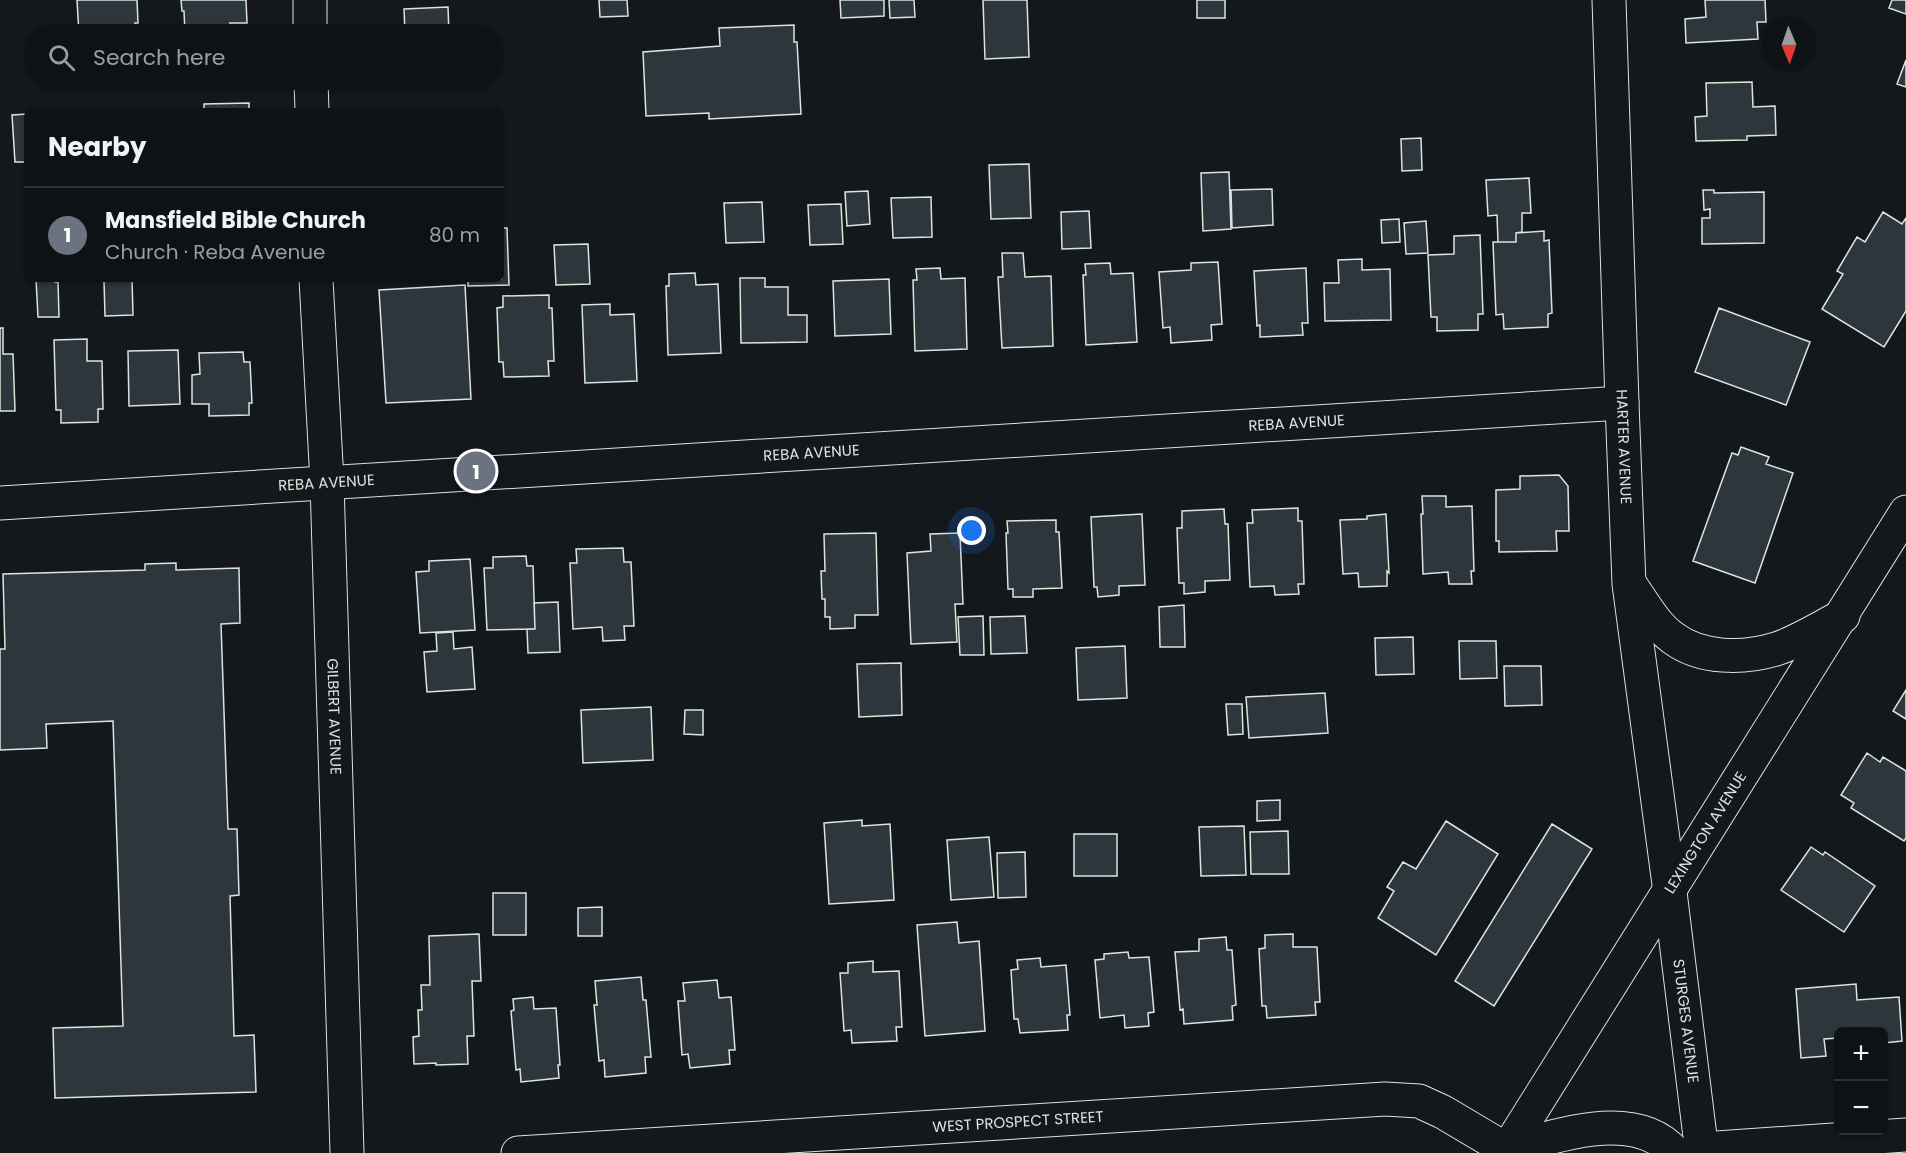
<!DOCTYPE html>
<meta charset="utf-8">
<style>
body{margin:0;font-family:Poppins,sans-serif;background:#181b1e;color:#f1f3f6}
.controls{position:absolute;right:18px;bottom:18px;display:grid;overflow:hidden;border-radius:9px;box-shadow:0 2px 4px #0004}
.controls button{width:54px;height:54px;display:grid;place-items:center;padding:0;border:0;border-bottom:2px solid #2f3234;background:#0f1215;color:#f1f3f6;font:30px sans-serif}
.compass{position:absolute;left:1762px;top:18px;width:54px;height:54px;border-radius:50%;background:#0f1215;box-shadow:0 2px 4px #0004;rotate:178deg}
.you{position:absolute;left:972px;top:531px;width:21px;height:21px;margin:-15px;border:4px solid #fff;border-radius:50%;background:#1a73e8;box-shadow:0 0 0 9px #1a73e833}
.badge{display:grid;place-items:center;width:39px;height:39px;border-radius:50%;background:#ffb74d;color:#fff;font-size:20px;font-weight:700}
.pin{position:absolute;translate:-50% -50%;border:3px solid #fff;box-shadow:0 2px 6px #0006}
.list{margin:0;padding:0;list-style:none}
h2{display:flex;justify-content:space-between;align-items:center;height:78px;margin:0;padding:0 24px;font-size:26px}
h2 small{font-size:20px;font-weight:400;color:#9b9ea0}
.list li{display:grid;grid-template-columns:39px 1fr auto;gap:18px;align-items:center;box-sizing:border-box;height:96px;padding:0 24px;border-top:2px solid #2f3234}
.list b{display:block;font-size:22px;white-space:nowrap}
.list p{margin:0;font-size:20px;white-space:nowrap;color:#9b9ea0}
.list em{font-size:20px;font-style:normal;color:#9b9ea0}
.icon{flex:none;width:33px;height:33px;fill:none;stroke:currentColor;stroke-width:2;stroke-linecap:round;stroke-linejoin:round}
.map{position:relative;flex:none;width:1906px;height:1153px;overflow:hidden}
.search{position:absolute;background:#0f1215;box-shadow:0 2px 4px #0004;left:24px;top:24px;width:480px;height:66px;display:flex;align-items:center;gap:15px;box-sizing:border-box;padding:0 21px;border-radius:33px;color:#9b9ea0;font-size:22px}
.panel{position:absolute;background:#0f1215;box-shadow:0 2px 4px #0004;left:24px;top:108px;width:480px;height:174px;border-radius:9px}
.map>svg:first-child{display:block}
.building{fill:#2c363c;stroke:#d8e6dc;stroke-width:1.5}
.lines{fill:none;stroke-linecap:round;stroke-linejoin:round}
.street-casing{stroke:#d8e6dc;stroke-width:35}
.secondary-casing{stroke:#d8e6dc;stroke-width:35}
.primary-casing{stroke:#d8e6dc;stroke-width:35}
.street{stroke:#14181c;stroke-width:33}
.secondary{stroke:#14181c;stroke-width:33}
.primary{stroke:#14181c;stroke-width:33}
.labels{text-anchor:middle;stroke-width:4.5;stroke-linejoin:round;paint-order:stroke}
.street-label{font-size:15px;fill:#d8e6dc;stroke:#14181c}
</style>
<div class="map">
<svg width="1906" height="1153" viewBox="0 0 1906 1153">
<rect width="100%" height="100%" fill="#14181c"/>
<path class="building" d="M77 0H137L138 23H135L136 34H79Z
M181 0H246L247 23H230V34H185L184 11H182Z
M599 0H627L628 16 600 17Z
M840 0H884V16L841 18Z
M889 0H914L915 17 890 18Z
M983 0H1027L1029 57 985 59Z
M1197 0H1225V18H1197Z
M1705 0H1765L1766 22H1757L1758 39 1686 43 1685 19 1706 17Z
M1892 0H1906V14L1889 8Z
M448 7 449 34 405 33 404 9Z
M794 25V42H797L801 114 709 119V113L646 116 643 52 720 46 719 28Z
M1906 60V87L1897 84Z
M1752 82 1753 107 1775 106 1776 135 1747 136V140L1696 141 1695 117 1707 116 1706 83Z
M249 103V111H204V104Z
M27 114V162H15L12 115Z
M1421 138 1422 170 1402 171 1401 139Z
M1029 164 1031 218 991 219 989 165Z
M1229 172 1231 229 1203 231 1201 173Z
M1529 178 1531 213H1522V232L1516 233V242H1498L1497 215 1488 216 1486 180Z
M1272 189 1273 225 1232 228 1231 190Z
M1703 190H1714V193L1764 192V243L1702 244V218H1710V209L1704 210Z
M868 191 870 224 847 226 845 192Z
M931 197 932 237 893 238 891 198Z
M762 202 764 242 726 243 724 203Z
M841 204 843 244 810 245 808 205Z
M1089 211 1091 248 1062 249 1061 212Z
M1883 212 1902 224 1906 218V311L1884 347 1822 309 1843 274 1837 271 1857 237 1865 242Z
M1399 219 1400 242 1382 243 1381 220Z
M1426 221 1428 253 1406 254 1404 223Z
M501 228H507L509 285 468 286V279H501Z
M1544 231V241L1549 240 1552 313 1548 314V327L1504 329 1503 314 1496 315 1493 242H1516V233Z
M1480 235 1483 314H1478V330L1437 331V317H1431L1428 255 1454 254V236Z
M588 244 590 284 556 285 554 245Z
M1002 253H1023L1025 277 1051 276 1053 346 1002 348 998 277H1003Z
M1362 259V270L1390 269 1391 320 1325 321 1324 283H1339L1338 260Z
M1218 262 1222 324 1211 325 1212 340 1171 343 1170 327 1163 328 1159 272 1191 270V263Z
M1110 263 1111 274 1133 273 1137 342 1086 345 1083 275H1086L1085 264Z
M940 268 941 279 965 278 967 349 915 351 913 280H917L916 269Z
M1306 268 1308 323H1302L1303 335 1260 337V325L1257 326 1254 271Z
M695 273 696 285 718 284 721 353 668 355 666 286H669V274Z
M740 278H765V287H788V315H807V342L741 343Z
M36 279H55V282H58L59 317H38Z
M132 279 133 315 105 316 104 281Z
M889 279 891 334 835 336 833 281Z
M465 285 471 399 386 403 379 290Z
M549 295V308H552L554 361H548L549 376 504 377 503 362H499L497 308 503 307V296Z
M610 304V315L634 314 637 381 585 383 582 305Z
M1719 308 1810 342 1786 405 1695 372Z
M0 328H3V354H13L15 411H0Z
M87 339V361H102L103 409H98V422L61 423V410H56L54 340Z
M178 350 180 404 129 406 128 351Z
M243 352 244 362H250L252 403H249V415L209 416V404H192V375L200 374 199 353Z
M1741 447 1769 457 1766 464 1793 473 1755 583 1693 561 1732 453 1738 455Z
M1559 475 1568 486 1569 531H1556L1557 551 1499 552V541H1496V490L1520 489V476Z
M1422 496H1446V507L1472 506 1474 571H1471L1472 584H1449L1448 572 1423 574 1421 514H1423Z
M1298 508V521H1302L1304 584H1298L1299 594 1275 595 1274 586 1250 587 1247 523H1253L1252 510Z
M1224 509 1225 524H1228L1230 580 1205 581V592L1184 594V583H1179L1177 528H1182V511Z
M1142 514 1145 585 1119 586V595L1098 597 1097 587H1094L1091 517Z
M1386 514 1389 573 1387 571V586L1359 587 1358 573 1343 574 1340 520 1367 519V516Z
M1056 520V532H1059L1062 588 1033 589V597H1013V589H1008L1006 533H1008L1007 521Z
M876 533 878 615H855V628L830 629V617H825V599H822L821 571H825L824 534Z
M960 533 963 604H955L957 642 911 644 907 553 931 551 930 534Z
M623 548 624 562H631L634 626H624L625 640 603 641 602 627 573 629 570 563H577L576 549Z
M526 556 527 566H533L535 629 487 630 484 568H493V557Z
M470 559 475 630 420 633 416 572 429 571V561Z
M176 563V570L239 568 240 623 221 624 228 829H237L239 895 230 896 234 1036 254 1035 256 1092 55 1098 53 1028 123 1026 113 721 46 724 47 748 0 750V649H5L3 574 145 570V564Z
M558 602 560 652 528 653 527 629H535L534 603Z
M1184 605 1185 647H1160L1159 607Z
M983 616 984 655H960L958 617Z
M1025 616 1027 653 991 654 990 617Z
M453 632 454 649 472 647 475 689 427 692 424 652 437 651 436 633Z
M1413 637 1414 674 1376 675 1375 638Z
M1459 641H1496L1497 678 1460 679Z
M1125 646 1127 698 1078 700 1076 648Z
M901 663 902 715 859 717 857 664Z
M1504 666H1541L1542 705 1505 706Z
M1906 690V719L1893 711Z
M1325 693 1328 733 1249 738 1246 697Z
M1226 704H1242L1243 734 1228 735Z
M651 707 653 760 583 763 581 710Z
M685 710H703V735L684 734Z
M1867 753 1880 762 1883 757 1906 771V838L1904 841 1851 808 1854 803 1841 795Z
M1280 800V820L1257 821V801Z
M862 820V826L890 824 894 900 829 904 824 823Z
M1446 821 1498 854 1436 955 1378 918 1394 891 1387 887 1403 862 1416 869Z
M1552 824 1592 849 1494 1006 1455 981Z
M1244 826 1246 875 1201 876 1199 827Z
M1288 831 1289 874H1251L1250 832Z
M1074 834H1117V876H1074Z
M989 837 994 897 951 900 947 840Z
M1811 847 1823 855 1825 852 1875 886 1844 932 1781 890Z
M1025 852 1026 897 998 898 997 853Z
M493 893H526V935H493Z
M602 907V936H578V908Z
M957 922 959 943 979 941 985 1031 925 1036 917 925Z
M479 934 481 981H472L474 1036H467L468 1064 436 1065V1063L414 1064 413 1037 419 1036 418 1010H422L421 985H430L429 936Z
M1293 934V947H1317L1320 1002H1315L1316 1015 1267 1018 1266 1006H1262L1259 949 1265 948V935Z
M1226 937 1227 950H1232L1236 1005 1232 1006 1233 1020 1184 1024 1183 1009 1180 1010 1175 952 1199 951V939Z
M1128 952 1129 958 1149 957 1154 1012 1148 1013 1149 1026 1125 1028 1124 1015 1100 1018 1095 960 1104 959V954Z
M1040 958 1041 967 1066 965 1070 1015H1067L1068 1030 1020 1033 1018 1019H1014L1011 970 1018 969 1017 960Z
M873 961V972L899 971 902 1027H896L897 1041 852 1043 851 1030 844 1031 840 973H848V963Z
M641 977 643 1000H646L651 1057H645L646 1073 605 1077 604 1060 599 1061 594 1005H597L595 981Z
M717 980 719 998 731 997 735 1050H729L730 1064 690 1068 688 1054 682 1055 678 1001H685L683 983Z
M1856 984 1857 1000 1899 997 1902 1041 1884 1043V1032H1838V1038L1824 1039 1826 1056 1801 1058 1796 989Z
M533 997 534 1009 556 1008 560 1065H558L559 1078 521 1082 520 1069 516 1070 511 1011 514 1010 513 999Z"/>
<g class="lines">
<defs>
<g id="street">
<path d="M310 0V34"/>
<path id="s1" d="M1609 0 1622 403 1629 584 1670 892"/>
<path d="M311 80 312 111"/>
<path id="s2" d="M316 279 327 482 347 1153"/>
<path id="s3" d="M0 503 1622 403"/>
<path d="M1632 587C1644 604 1655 625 1673 638 1701 659 1743 659 1776 649 1796 643 1823 626 1843 616"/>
<path d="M1702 1149 1906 1135"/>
<path id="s4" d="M518 1153 1385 1099 1419 1101 1443 1112 1507 1150"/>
</g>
<g id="secondary">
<path id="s5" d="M1670 892 1702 1153"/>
<path d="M1507 1150C1556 1136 1635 1107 1675 1153"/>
</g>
<g id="primary">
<path id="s6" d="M1505 1153 1906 512"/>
</g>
</defs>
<use href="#street" class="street-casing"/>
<use href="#secondary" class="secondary-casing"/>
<use href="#primary" class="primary-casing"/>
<use href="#street" class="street"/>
<use href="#secondary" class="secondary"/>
<use href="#primary" class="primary"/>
</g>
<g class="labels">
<g class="street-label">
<text dy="5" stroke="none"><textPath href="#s3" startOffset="1299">REBA AVENUE</textPath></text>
<text dy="5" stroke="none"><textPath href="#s1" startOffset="447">HARTER AVENUE</textPath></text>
<text dy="5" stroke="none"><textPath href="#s3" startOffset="813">REBA AVENUE</textPath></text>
<text dy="5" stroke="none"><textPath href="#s3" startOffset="327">REBA AVENUE</textPath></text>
<text dy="5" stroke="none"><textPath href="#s2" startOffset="438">GILBERT AVENUE</textPath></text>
<text dy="5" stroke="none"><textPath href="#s6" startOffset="378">LEXINGTON AVENUE</textPath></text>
<text dy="5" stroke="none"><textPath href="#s5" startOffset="130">STURGES AVENUE</textPath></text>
<text dy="5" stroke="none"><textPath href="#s4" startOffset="501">WEST PROSPECT STREET</textPath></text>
</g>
</g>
</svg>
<div class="controls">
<button>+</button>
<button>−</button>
</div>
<svg class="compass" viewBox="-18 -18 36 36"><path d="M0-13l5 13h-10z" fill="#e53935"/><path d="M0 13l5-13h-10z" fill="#9b9ea0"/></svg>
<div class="you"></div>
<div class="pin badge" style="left:476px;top:471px;background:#6b7280">1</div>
<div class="search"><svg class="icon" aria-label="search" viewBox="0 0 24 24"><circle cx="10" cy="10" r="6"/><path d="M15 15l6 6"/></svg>Search here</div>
<section class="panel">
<h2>Nearby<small></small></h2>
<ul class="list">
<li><span class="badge" style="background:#6b7280">1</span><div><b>Mansfield Bible Church</b><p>Church · Reba Avenue</p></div><em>80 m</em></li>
</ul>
</section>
</div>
